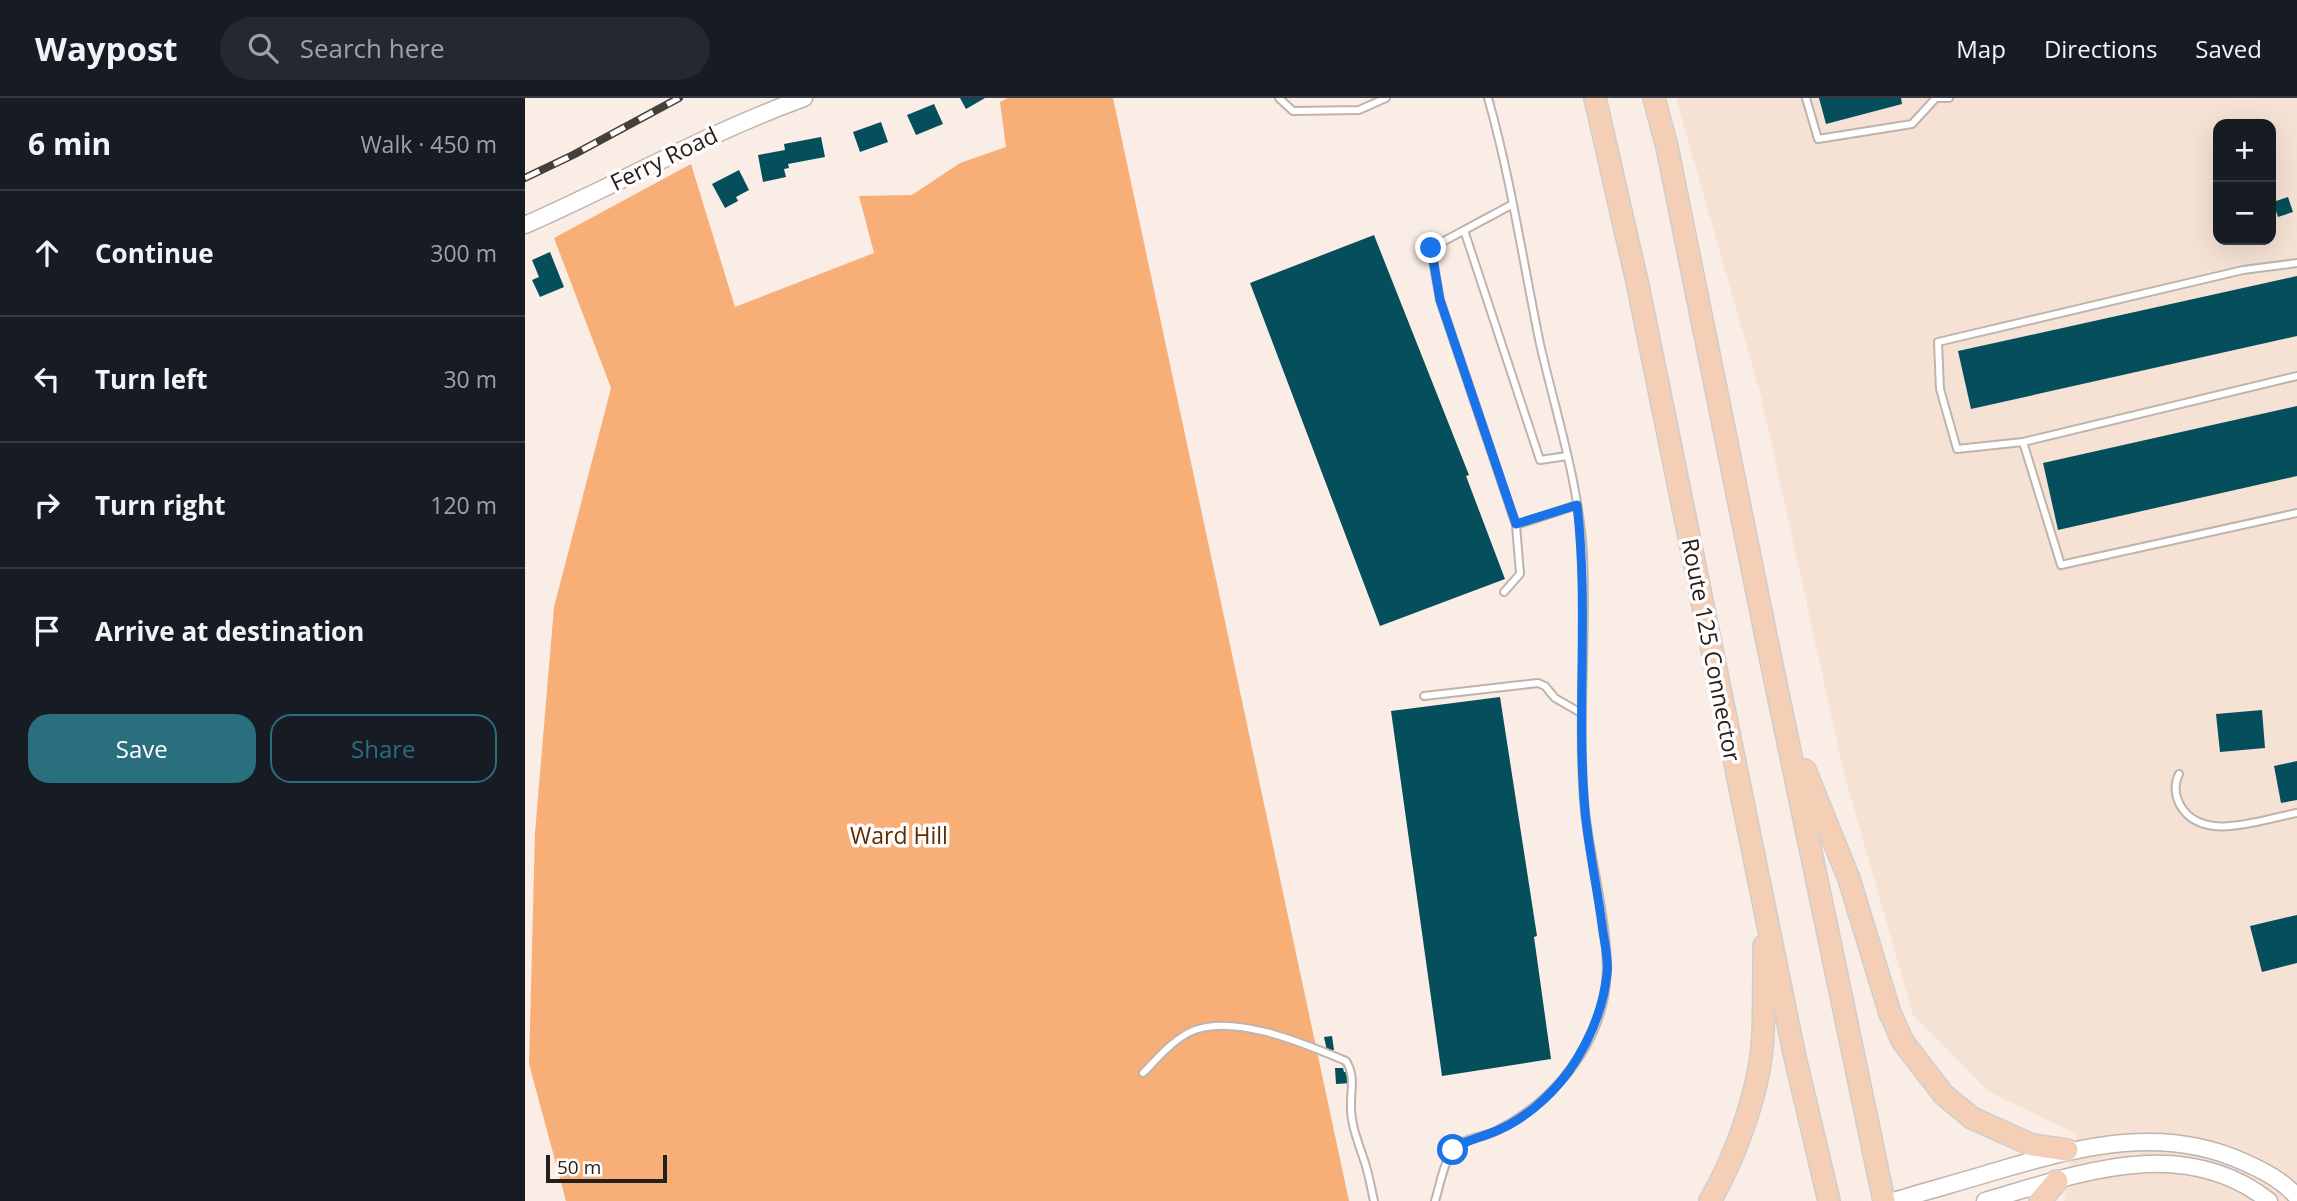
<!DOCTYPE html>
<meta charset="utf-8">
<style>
body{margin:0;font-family:"Open Sans",sans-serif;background:#242831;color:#f1f3f6}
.controls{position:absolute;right:21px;top:21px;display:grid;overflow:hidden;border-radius:14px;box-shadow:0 7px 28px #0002}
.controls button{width:63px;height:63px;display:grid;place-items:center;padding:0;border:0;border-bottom:2px solid #363941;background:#171b24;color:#f1f3f6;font:35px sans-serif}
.scale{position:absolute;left:21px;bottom:18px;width:121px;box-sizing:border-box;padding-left:7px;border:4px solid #24201d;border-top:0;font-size:19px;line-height:24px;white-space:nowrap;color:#24201d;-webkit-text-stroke:5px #fffcfb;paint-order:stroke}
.stop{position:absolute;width:21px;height:21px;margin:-16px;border:5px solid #1a73e8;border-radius:50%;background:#fff}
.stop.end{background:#1a73e8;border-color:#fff;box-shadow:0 2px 7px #0008}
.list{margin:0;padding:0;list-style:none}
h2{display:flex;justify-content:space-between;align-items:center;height:91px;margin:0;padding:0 28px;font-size:30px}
h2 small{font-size:23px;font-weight:400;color:#9ea1a6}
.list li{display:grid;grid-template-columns:46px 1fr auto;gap:21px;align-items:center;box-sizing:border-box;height:126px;padding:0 28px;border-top:2px solid #363941}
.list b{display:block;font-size:26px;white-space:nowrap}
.list em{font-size:23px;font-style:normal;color:#9ea1a6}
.actions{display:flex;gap:14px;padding:21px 28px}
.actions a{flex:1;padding:16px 0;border:2px solid #2a6f7e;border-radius:21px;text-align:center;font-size:24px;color:#2a6f7e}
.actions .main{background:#2a6f7e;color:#fff}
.icon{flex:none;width:38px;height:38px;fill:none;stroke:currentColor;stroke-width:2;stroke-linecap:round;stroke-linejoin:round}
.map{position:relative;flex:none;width:1772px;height:1103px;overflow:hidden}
header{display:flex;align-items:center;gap:42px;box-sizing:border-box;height:98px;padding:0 35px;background:#171b24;border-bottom:2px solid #363941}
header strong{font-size:33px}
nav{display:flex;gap:38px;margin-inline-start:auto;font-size:24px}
.search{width:490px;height:63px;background:#242831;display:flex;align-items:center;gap:18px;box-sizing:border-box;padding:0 24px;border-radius:38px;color:#9ea1a6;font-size:26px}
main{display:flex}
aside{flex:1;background:#171b24}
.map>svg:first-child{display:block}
.built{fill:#f5e2d5;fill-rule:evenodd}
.forest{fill:#f8ae77}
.building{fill:#054f5c}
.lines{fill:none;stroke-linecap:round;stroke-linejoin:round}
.service-casing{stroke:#bfb3ab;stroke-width:10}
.tertiary-casing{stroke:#bfb3ab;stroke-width:19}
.trunk-casing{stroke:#cfcecd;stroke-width:24}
.service{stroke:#fff;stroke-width:6}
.tertiary{stroke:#fff;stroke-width:16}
.trunk{stroke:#f4cfb6;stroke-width:21}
.rail-casing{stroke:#453f3c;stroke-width:8}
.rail{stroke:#fffcfb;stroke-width:5;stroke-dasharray:16;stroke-linecap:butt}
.route{stroke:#1a73e8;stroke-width:9}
.labels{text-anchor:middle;stroke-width:7;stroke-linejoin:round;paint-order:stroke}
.street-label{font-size:23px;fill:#24201d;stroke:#fffcfb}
.park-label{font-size:23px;fill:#5a2c00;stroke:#fffcfb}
</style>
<header>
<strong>Waypost</strong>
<div class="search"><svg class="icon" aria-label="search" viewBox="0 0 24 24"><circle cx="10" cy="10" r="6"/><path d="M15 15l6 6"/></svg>Search here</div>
<nav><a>Map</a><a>Directions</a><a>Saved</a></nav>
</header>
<main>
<aside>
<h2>6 min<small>Walk · 450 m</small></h2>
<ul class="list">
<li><svg class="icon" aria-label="ahead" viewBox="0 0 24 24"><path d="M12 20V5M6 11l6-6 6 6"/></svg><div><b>Continue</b></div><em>300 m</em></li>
<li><svg class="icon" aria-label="left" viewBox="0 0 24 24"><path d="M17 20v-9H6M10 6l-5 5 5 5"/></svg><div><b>Turn left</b></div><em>30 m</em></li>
<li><svg class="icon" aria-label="right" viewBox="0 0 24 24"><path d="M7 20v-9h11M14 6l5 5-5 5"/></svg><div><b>Turn right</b></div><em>120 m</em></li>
<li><svg class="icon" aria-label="arrive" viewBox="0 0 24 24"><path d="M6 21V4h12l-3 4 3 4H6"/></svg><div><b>Arrive at destination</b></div></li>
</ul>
<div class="actions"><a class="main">Save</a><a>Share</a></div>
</aside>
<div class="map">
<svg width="1772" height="1103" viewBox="0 0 1772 1103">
<rect width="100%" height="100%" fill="#f9ede5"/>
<path class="built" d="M1151 0H1772V1103H1539L1552 1036 1464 994 1388 917 1319 675 1236 298ZM1693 26H1746V142H1693Z"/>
<path class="forest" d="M483 0H588L824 1103H41L4 966 10 735 29 509 86 290 29 140 166 66 210 209 349 155 334 98 387 97 435 65 481 49 475 4Z"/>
<path class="building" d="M435 0H460L441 11Z
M1294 0H1376L1377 6 1301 26Z
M409 6 418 26 391 37 382 17Z
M356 24 363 44 335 54 328 34Z
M296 39 300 59 263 66 264 70 259 71 261 79 238 84 233 57 260 52 259 46Z
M214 72 224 92 211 99 213 103 200 110 187 86Z
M1763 99 1768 114 1753 119 1748 104Z
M849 137 944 377 941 378 980 481 855 528 725 185Z
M25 154 39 189 15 199 7 182 14 179 7 162Z
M1772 178V238L1446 311 1433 253Z
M1772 308V378L1533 432 1518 365Z
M975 599 1012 838 1009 839 1026 961 917 978 866 613Z
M1737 612 1740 650 1695 654 1691 616Z
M1772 663V702L1756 705 1749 668Z
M1772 817V865L1737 874 1725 828Z
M807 938 809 952 802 953 799 939Z
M810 970H818L819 974H825L826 985 811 986Z"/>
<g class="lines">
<defs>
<path id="service" d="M754 0 768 13 834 12 861 0
M1281 0 1293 41 1387 26 1410 1
M1409 0H1424
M988 106 906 150 915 202 991 427 1052 407
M939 132 1015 362 1042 358
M1772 278 1498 344 1536 467 1772 415
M1498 344 1432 351 1415 291 1413 244 1718 172 1772 165
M979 494 995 476 991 427
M899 598 1013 585 1020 588 1030 600 1056 615
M1654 676C1649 686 1650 697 1655 707 1677 746 1737 721 1772 715
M618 975C632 961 645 945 663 935 704 913 781 946 821 963 830 977 826 990 826 1006 825 1026 834 1046 840 1065 844 1077 846 1090 849 1103
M910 1103C915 1087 918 1066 928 1052 938 1039 957 1040 971 1033 1021 1008 1065 960 1078 904 1091 850 1066 770 1060 714 1052 628 1062 543 1058 457 1054 385 1031 316 1015 246 998 164 986 81 963 0"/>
<path id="tertiary" d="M0 127C94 86 182 35 279 0
M1369 1103C1405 1092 1442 1082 1478 1071 1558 1048 1639 1027 1719 1064 1739 1073 1757 1082 1772 1099
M1460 1103C1553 1076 1657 1035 1744 1103"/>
<path id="trunk" d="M1070 0 1113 188 1269 955 1304 1103
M1129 0 1142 49 1244 553 1359 1103
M1280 672 1324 781 1365 915 1378 944 1419 997 1447 1020 1507 1047 1542 1052
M1185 1103C1212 1056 1236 989 1238 935 1239 906 1239 877 1239 848
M1515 1103 1532 1083"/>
</defs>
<use href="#service" class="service-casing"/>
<use href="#tertiary" class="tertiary-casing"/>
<use href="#trunk" class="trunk-casing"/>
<use href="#service" class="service"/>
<use href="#tertiary" class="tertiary"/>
<use href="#trunk" class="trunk"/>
<defs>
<path id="rail" d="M0 80 48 57 154 0"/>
</defs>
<use href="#rail" class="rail-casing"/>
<use href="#rail" class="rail"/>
</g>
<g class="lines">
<path class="route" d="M906 150 915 202 991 426 1052 407C1064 509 1051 611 1060 713 1064 754 1073 794 1078 834 1080 847 1084 863 1082 876 1078 912 1064 944 1044 973 1025 999 997 1024 966 1035 952 1041 940 1042 928 1052"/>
</g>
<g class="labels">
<g class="street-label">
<text transform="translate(139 61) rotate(-26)" y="8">Ferry Road</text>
<text transform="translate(1186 552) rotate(79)" y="8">Route 125 Connector</text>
</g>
<g class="park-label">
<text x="374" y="746">Ward Hill</text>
</g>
</g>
</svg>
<div class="controls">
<button>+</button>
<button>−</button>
</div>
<div class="scale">50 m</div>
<div class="stop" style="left:928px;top:1052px"></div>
<div class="stop end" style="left:906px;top:150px"></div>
</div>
</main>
